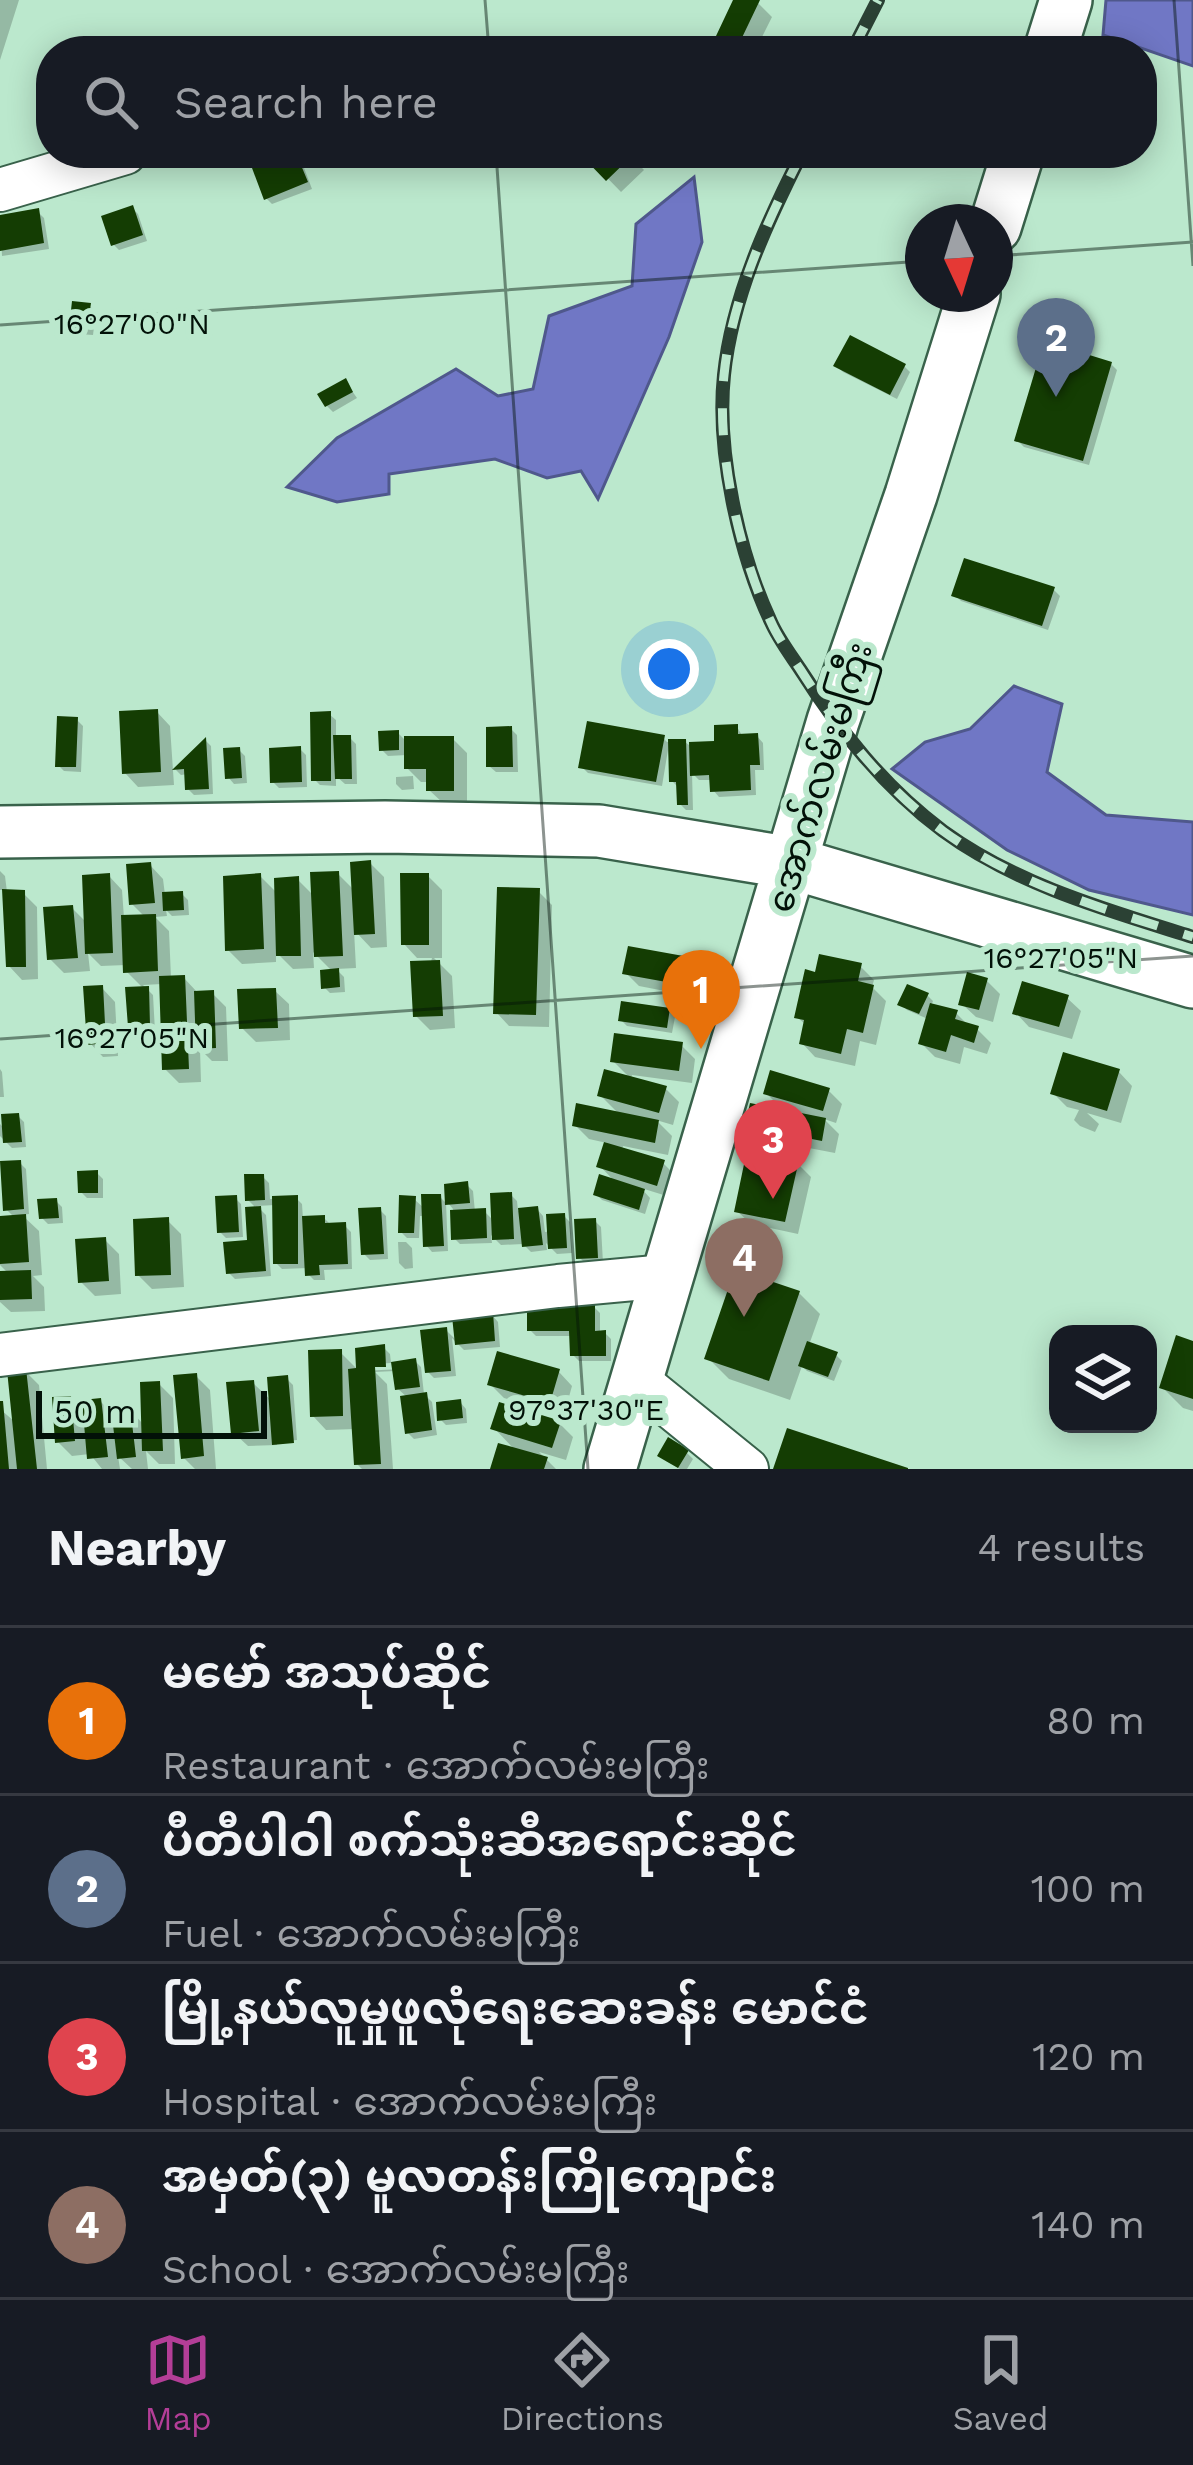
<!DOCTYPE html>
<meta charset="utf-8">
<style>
body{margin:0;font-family:"Work Sans","Noto Sans Myanmar",sans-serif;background:#242831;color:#f1f3f6}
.controls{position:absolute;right:36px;bottom:36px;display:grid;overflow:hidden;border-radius:24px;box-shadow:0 6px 30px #0003}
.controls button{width:108px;height:108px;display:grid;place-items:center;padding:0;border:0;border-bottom:3px solid #363941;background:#171b24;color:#f1f3f6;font:60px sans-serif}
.compass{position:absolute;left:905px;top:204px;width:108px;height:108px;border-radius:50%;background:#171b24;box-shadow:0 6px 30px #0003;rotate:176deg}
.scale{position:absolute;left:36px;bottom:30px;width:231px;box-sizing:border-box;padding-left:12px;border:6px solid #021108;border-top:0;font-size:33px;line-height:42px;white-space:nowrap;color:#021108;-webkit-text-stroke:9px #bbe8cd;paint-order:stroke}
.you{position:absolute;left:669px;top:669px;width:42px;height:42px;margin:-30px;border:9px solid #fff;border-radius:50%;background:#1a73e8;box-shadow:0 0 0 18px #1a73e833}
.badge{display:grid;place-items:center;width:78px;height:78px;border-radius:50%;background:#b33e97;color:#fff;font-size:39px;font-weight:700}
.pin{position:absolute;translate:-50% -99px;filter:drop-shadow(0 3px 6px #0008)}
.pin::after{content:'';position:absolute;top:63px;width:42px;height:36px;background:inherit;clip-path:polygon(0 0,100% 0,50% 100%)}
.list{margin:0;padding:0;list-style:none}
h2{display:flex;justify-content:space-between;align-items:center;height:156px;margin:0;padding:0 48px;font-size:51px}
h2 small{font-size:39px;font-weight:400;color:#9ea1a6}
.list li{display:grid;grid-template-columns:78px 1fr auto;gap:36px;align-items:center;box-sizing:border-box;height:168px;padding:0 48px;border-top:3px solid #363941}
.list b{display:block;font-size:45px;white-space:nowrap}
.list p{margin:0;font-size:39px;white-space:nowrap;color:#9ea1a6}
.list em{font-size:39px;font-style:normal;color:#9ea1a6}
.icon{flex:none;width:66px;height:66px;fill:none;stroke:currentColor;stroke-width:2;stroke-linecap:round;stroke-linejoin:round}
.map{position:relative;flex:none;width:1193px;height:1469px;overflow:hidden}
.search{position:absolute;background:#171b24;box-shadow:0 6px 30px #0003;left:36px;right:36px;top:36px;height:132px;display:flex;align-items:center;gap:30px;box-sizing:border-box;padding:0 42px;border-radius:48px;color:#9ea1a6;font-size:45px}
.sheet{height:828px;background:#171b24}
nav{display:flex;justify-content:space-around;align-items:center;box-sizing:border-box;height:168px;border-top:3px solid #363941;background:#171b24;font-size:33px;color:#9ea1a6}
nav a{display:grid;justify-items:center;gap:6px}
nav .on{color:#b33e97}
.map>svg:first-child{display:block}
.water{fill:#7077c5;stroke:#4f588c;stroke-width:3}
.shadow{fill:#0003}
.building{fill:#143d03}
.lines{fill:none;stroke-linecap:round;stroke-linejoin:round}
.minor-casing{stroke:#39624b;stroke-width:46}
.major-casing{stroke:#39624b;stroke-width:56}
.minor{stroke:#fff;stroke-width:42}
.major{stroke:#fff;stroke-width:51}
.rail-casing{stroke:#2b4134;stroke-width:14}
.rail{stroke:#bbe8cd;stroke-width:9;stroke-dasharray:27;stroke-linecap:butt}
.ticks{fill:none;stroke:#021108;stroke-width:3;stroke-opacity:0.45}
.labels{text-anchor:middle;stroke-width:12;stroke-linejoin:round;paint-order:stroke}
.street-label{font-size:36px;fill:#021108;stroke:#bbe8cd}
.ticks-label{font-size:30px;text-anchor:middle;fill:#021108;stroke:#bbe8cd;stroke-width:12;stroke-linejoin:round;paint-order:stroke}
</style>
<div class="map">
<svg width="1193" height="1469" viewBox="0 0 1193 1469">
<rect width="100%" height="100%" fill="#bbe8cd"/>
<path class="water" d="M1106 0H1193V66L1103 35Z
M694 177 702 242 669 337 598 499 581 471 547 478 495 459 389 474V494L337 502 287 487 337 438 456 369 498 396 533 389 549 316 632 286 636 224Z
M1014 686 1062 704 1047 772 1106 815 1193 822V915L1089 890 1007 850 892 769 925 742 970 729Z"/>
<path class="shadow" d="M0 0H19L0 60Z
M736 0H751L758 3 772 17 755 51H739L720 35Z
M583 153H628L644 170 621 192Z
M295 154 301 160 312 189 272 204 266 198Z
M132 208 138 214 147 241 119 250 113 244Z
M38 212 44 218 49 249 2 256 0 218Z
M89 306 96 312 93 335 78 334 72 328Z
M1111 364 1117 370 1089 465 1024 447 1018 441Z
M837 366H904L910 372 897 399 843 372Z
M345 381 357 398 333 412 327 406Z
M1054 590 1060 596 1048 630 961 601 955 595Z
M157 712 170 726 174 785 138 787 125 773Z
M329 714 336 720V738H350L356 744 357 784H345L336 776V786L320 785 314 779Z
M77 720 83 726 81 772 64 771 58 765Z
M737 727 743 737 757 736 763 743 764 770H755L756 795 719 797 713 790 712 780H699L692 773 693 810H686L680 804 679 788 672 781 668 750 662 786 588 773 582 767 663 738 667 742H685L689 745 717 744Z
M511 729 517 735 518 772H496L489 766Z
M398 733 404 739H453L467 753V804L443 803 429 790V782H421L407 768V755L388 756 382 750Z
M206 741 211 746 213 794 194 795 188 789V774L181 775 176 770Z
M300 749 306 755 307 787 279 788 273 782Z
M239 750 245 756 247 783 234 784 228 777Z
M413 776 414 789 402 790 396 784V777Z
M370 863 384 877 387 947 371 948 354 930 356 968 336 969 344 977 345 992 330 993 324 987 332 971 313 952 314 968 293 969 276 952V962L242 964 228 950 260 876 277 893 297 879 314 896 338 874 355 891Z
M150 865 163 879 165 895 182 894 188 900 189 915 172 916 166 910 167 916 155 917 169 931 171 978H184L197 992 213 994 226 1007 228 1061H212L200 1049 201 1082 179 1083 165 1069 162 984 143 985 153 995 155 1031 137 1032 130 1025 144 989 126 971V965L101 966 88 953 90 971 64 973 50 959 72 908 87 923 109 876 122 890 124 918 145 917 132 904Z
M0 871 5 876 7 892 23 893 37 907 38 979 22 980 9 966 5 890H0Z
M428 876 442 890V958H434L452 976 455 1028 430 1030 416 1016 432 958H417L404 944Z
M538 891 552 905 549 1027 509 1026 496 1012Z
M687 960 701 974 696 997 639 986 626 973Z
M860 966 874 980 872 987 886 1001 876 1045 860 1041 855 1066 815 1057 802 1043 806 1025 797 1017 818 975Z
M987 981 1000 994 993 1022 976 1017 962 1004Z
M102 988 115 1002 118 1056 103 1057 90 1043Z
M275 991 289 1004 290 1040 256 1042 242 1028Z
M927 995 933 1001 931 1006 956 1013 970 1027 977 1029 991 1043 987 1054 964 1047 960 1064 935 1057 921 1043 928 1019 907 1010 901 1004Z
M1067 998 1081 1011 1072 1039 1029 1027 1016 1013Z
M669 1011 675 1017 672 1033 627 1026 621 1020Z
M681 1045 695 1059 692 1083 632 1075 631 1079 613 1061Z
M0 1069 2 1072 4 1097H0Z
M1119 1072 1132 1086 1121 1123 1087 1113 1099 1124 1095 1132 1080 1126 1074 1120 1079 1110 1067 1107 1053 1093Z
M665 1088 679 1102 673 1125 656 1120 672 1136 668 1155 623 1146 622 1150 663 1163 677 1177 670 1197 641 1188 650 1198 645 1214 602 1200 596 1194 616 1183 600 1166 607 1143 589 1139 575 1125 620 1115 600 1095Z
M828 1090 842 1104 836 1123 824 1119 839 1134 835 1153 762 1139 748 1125 786 1113 766 1093Z
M18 1116 24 1122 26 1147 12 1148 0 1136V1144V1124L5 1129Z
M20 1163 26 1169 29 1214 22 1215 39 1231 42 1275 33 1276 44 1287 45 1311 11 1312 0 1302V1274H9L0 1265V1219L15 1218 6 1209Z
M797 1163 811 1177 798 1234 751 1224 737 1211Z
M97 1173 103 1179V1198H87L81 1192Z
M263 1177 269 1183 270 1199 296 1198 302 1204 303 1219 324 1218 330 1224 344 1225 351 1232 352 1269 324 1270 325 1280H314L308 1274V1268L282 1269 276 1263 275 1205 257 1206 266 1215 271 1276 235 1279 229 1273 254 1243 257 1209 248 1200Z
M467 1185 473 1191 475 1212 484 1211 494 1221 511 1195 517 1201 518 1211 537 1209 543 1216 545 1232 550 1231 564 1216 570 1222 572 1253 557 1254 546 1243 547 1250 531 1252 523 1244 501 1245 491 1235 492 1243 460 1244 454 1238 453 1209 448 1203Z
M440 1197 446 1203 448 1251 432 1252 426 1245 425 1216H420L419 1238H407L401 1232 414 1199 425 1209Z
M235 1198 241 1204 243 1237 226 1238 220 1232Z
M56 1201 62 1207 63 1223 48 1224 42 1218Z
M380 1210 386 1216 388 1259 370 1260 364 1254Z
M167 1220 181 1234 184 1287 152 1289 138 1275Z
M595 1221 601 1227 603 1263H585L579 1257Z
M105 1240 119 1254 121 1294 95 1296 81 1282Z
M398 1242H406L412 1248 413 1268 405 1269 399 1263Z
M799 1293 820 1314 809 1345 836 1355 842 1361 834 1381 807 1371 802 1366 790 1400 729 1379 708 1358Z
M594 1307 600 1313V1334L605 1333 611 1339V1361H579L573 1355V1336H536L530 1330Z
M492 1315 498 1322 500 1347 464 1350 452 1338 456 1376 434 1378 428 1372 446 1330 458 1342Z
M1193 1344V1411L1183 1408 1162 1387Z
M384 1348 390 1354 391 1363 360 1365V1371L402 1369 401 1363 415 1361 421 1367 424 1394 432 1402 437 1435 414 1439 408 1433 403 1399 408 1398 398 1389 395 1371 375 1372 387 1384 393 1469H362L357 1464 355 1429 326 1430 313 1416 311 1353 340 1352 359 1371 358 1350Z
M25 1371 39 1385 47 1469H0V1409L15 1422Z
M559 1372 572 1386 564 1415 504 1398 490 1384Z
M196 1376 210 1390 216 1469H195L183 1457Z
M287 1379 293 1385 297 1440 277 1442V1445L248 1446 234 1433 253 1383 272 1401Z
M159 1384 173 1398 175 1464H159L146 1451 148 1469H132L118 1456 120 1469H102L90 1454 72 1456 58 1442 70 1399 86 1415 100 1401 110 1411 129 1409 144 1425Z
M460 1402 466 1409 467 1423 446 1425 440 1419Z
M560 1424 573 1437 566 1460 539 1452 556 1469H493L516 1451 494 1428Z
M687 1453 693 1459 687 1469H680L666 1461Z"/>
<path class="building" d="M733 0H760L738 46 716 36Z
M290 153H296L308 182 264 200 252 168Z
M579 153H635L606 181Z
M133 205 143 235 111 246 101 216Z
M39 208 44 243 0 251V215Z
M72 301 91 303 87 331 69 329Z
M850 335 906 364 890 395 833 366Z
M1044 341 1112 362 1083 461 1014 441Z
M346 378 353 392 325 407 317 394Z
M964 558 1055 587 1042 626 951 596Z
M158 709 161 772 122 774 119 711Z
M331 711V781H311L310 712Z
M57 716 78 717 76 767H55Z
M587 721 665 735 656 782 578 768Z
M738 724V734L758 733 760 765H750L751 790 710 792 709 775 690 776 689 742 714 741V725Z
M512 726 513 767H486V727Z
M399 730V750L379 751 378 731Z
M333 735H351L352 779H335Z
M404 736H454V791H426V769H404Z
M206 737 209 789 185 790 184 769 172 770Z
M668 739H686L688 805H677L676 782H669Z
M301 746 302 782 270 783 269 748Z
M240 747 242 778 225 779 223 748Z
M371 860 375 934 354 935 350 862Z
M151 862 155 903 129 905 126 864Z
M339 871 343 956 314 957 310 872Z
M110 873 113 953 85 954 82 875Z
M261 873 264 949 225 951 223 876Z
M400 873H429V945H401Z
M299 876 301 956H276L274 878Z
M497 887 540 888 536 1015 493 1014Z
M2 889 25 890 26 967H6Z
M183 891 184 910 163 911 162 892Z
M73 905 78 958 47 960 43 907Z
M156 914 158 971 123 973 121 915Z
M628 946 689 957 683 985 622 974Z
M819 954 862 963 858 981 874 985 863 1033 847 1029 841 1054 799 1044 804 1020 794 1018 805 969 815 972Z
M440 960 443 1016 413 1017 410 961Z
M339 968 340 987 321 989 320 970Z
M967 972 988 978 979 1010 958 1005Z
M185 975 189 1069 162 1070 159 976Z
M1022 981 1069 995 1059 1027 1012 1014Z
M907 984 929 993 919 1014 897 1005Z
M103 985 106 1043 87 1045 83 986Z
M149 986 150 1026 128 1027 125 987Z
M276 988 278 1028 239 1029 237 989Z
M214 990 216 1048 196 1049 194 991Z
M621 1001 670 1008 667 1028 618 1021Z
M930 1003 958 1010 955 1019 979 1026 974 1043 951 1035 946 1052 918 1044Z
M614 1033 683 1042 679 1071 610 1062Z
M1063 1052 1120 1069 1107 1111 1050 1094Z
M604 1069 667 1086 659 1113 597 1096Z
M770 1070 830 1088 823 1111 763 1094Z
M576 1103 659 1120 655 1143 572 1126Z
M750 1103 826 1118 822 1141 745 1126Z
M19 1113 22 1142 3 1143 1 1114Z
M604 1142 665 1160 657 1186 596 1167Z
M747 1150 799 1160 785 1222 734 1212Z
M21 1160 24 1209 3 1211 0 1161Z
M98 1170V1193H78L77 1171Z
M244 1174H264L265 1200 245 1201Z
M599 1174 645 1189 639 1210 593 1195Z
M468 1181 470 1203 445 1205 444 1184Z
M512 1192 514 1239 492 1240 490 1193Z
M421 1194H441L444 1246 423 1247Z
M237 1195 239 1232 217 1233 215 1196Z
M298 1195V1264H273L272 1196Z
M399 1195 416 1196 414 1233H398Z
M57 1198 59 1218 39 1219 37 1199Z
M261 1206 266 1271 226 1274 223 1242 247 1240 245 1207Z
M538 1206 543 1245 522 1247 518 1208Z
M381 1207 384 1254 361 1255 358 1208Z
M486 1208 487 1238 451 1240 450 1210Z
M565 1213 567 1248 548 1249 546 1214Z
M26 1214 29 1262 0 1264V1216Z
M325 1215V1223L346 1222 348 1264 319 1265 320 1275 305 1276 302 1216Z
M169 1217 171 1275 135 1276 133 1219Z
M596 1218 598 1258 576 1259 574 1219Z
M106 1237 109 1281 78 1283 75 1239Z
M735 1269 800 1291 769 1381 704 1359Z
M31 1270 32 1299 0 1300V1271Z
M527 1304H595V1331L606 1330V1356H570L569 1331H527Z
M493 1312 495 1341 455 1345 452 1316Z
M447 1327 451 1371 425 1373 420 1330Z
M1176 1335 1193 1341V1399L1159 1388Z
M807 1341 838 1352 828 1377 798 1366Z
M385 1344 386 1367H375L381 1464 354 1465 348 1369 356 1368 355 1348Z
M342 1349 343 1416 310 1417 308 1350Z
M497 1351 560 1369 550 1403 487 1385Z
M416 1358 420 1387 395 1390 391 1362Z
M26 1368 37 1469H17L7 1370Z
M197 1373 204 1456 181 1459 173 1375Z
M288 1375 294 1443 272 1445 267 1377Z
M254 1380 259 1431 231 1434 226 1382Z
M160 1381 163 1451H142L140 1382Z
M427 1392 432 1430 405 1434 400 1396Z
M71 1396 75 1441 55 1443 52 1397Z
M101 1398 108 1457 87 1459 82 1400Z
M461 1399 463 1418 437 1421 436 1402Z
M0 1401H3L9 1469H0Z
M499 1402 561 1421 552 1448 490 1429Z
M130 1406 136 1457 117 1459 111 1408Z
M787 1428 908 1468V1469H773Z
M668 1437 689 1450 678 1468 657 1456Z
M498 1443 548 1457 544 1469H490Z"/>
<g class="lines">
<defs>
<path id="minor" d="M0 190 125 153
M0 1355 558 1286 666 1276
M636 1379 747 1469"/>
<path id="major" d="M1050 51 1066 0
M995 227 1018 153
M0 832 385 827 599 831 792 863 1193 982
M610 1469 833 721 911 495 974 294"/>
</defs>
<use href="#minor" class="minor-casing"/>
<use href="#major" class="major-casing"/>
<use href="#minor" class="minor"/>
<use href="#major" class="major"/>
<defs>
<path id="rail" d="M852 51 878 0
M802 153C767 222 732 297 724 375 716 450 739 554 771 622 778 638 790 654 800 669 839 730 884 787 943 831 1017 885 1107 910 1193 937"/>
</defs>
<use href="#rail" class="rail-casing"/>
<use href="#rail" class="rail"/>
</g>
<path class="ticks" d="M485 0 489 51M1174 0 1193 266M496 153 588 1469M995 256 1193 242M0 325 923 261M0 1039 1193 956"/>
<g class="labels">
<g class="street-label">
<text transform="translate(819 777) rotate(-73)" y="13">အောက်လမ်းမကြီး</text>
</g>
</g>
<g class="ticks-label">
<text x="132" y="334">16°27'00"N</text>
<text x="1061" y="968">16°27'05"N</text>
<text x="132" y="1048">16°27'05"N</text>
<text x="586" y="1420">97°37'30"E</text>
</g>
</svg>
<div class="controls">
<button><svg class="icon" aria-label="layers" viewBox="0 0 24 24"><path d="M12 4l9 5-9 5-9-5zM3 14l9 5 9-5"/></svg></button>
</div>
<svg class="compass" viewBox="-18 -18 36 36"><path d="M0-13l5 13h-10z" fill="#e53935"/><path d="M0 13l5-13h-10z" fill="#9ea1a6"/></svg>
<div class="scale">50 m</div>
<div class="you"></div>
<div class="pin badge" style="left:701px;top:1049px;background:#e8710a">1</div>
<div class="pin badge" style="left:1056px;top:397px;background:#5c6f8a">2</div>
<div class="pin badge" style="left:773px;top:1199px;background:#e0444e">3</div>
<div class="pin badge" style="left:744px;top:1317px;background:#8d6e63">4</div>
<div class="search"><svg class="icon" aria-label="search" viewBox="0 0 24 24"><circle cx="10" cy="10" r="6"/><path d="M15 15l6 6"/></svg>Search here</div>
</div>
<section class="sheet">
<h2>Nearby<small>4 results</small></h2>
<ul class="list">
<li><span class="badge" style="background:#e8710a">1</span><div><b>မမော် အသုပ်ဆိုင်</b><p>Restaurant · အောက်လမ်းမကြီး</p></div><em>80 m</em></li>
<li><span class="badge" style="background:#5c6f8a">2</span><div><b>ပီတီပါဝါ စက်သုံးဆီအရောင်းဆိုင်</b><p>Fuel · အောက်လမ်းမကြီး</p></div><em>100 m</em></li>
<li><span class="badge" style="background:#e0444e">3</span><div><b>မြို့နယ်လူမှုဖူလုံရေးဆေးခန်း မောင်ငံ</b><p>Hospital · အောက်လမ်းမကြီး</p></div><em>120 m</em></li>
<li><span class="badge" style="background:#8d6e63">4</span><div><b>အမှတ်(၃) မူလတန်းကြိုကျောင်း</b><p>School · အောက်လမ်းမကြီး</p></div><em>140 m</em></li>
</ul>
</section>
<nav>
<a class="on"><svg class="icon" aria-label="map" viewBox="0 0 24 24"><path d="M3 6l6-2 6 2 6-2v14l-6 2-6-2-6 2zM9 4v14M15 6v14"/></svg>Map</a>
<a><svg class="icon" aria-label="directions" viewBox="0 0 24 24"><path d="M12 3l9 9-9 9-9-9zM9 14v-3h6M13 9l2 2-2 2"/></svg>Directions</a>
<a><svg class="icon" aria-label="saved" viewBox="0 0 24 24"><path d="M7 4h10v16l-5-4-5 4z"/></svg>Saved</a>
</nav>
